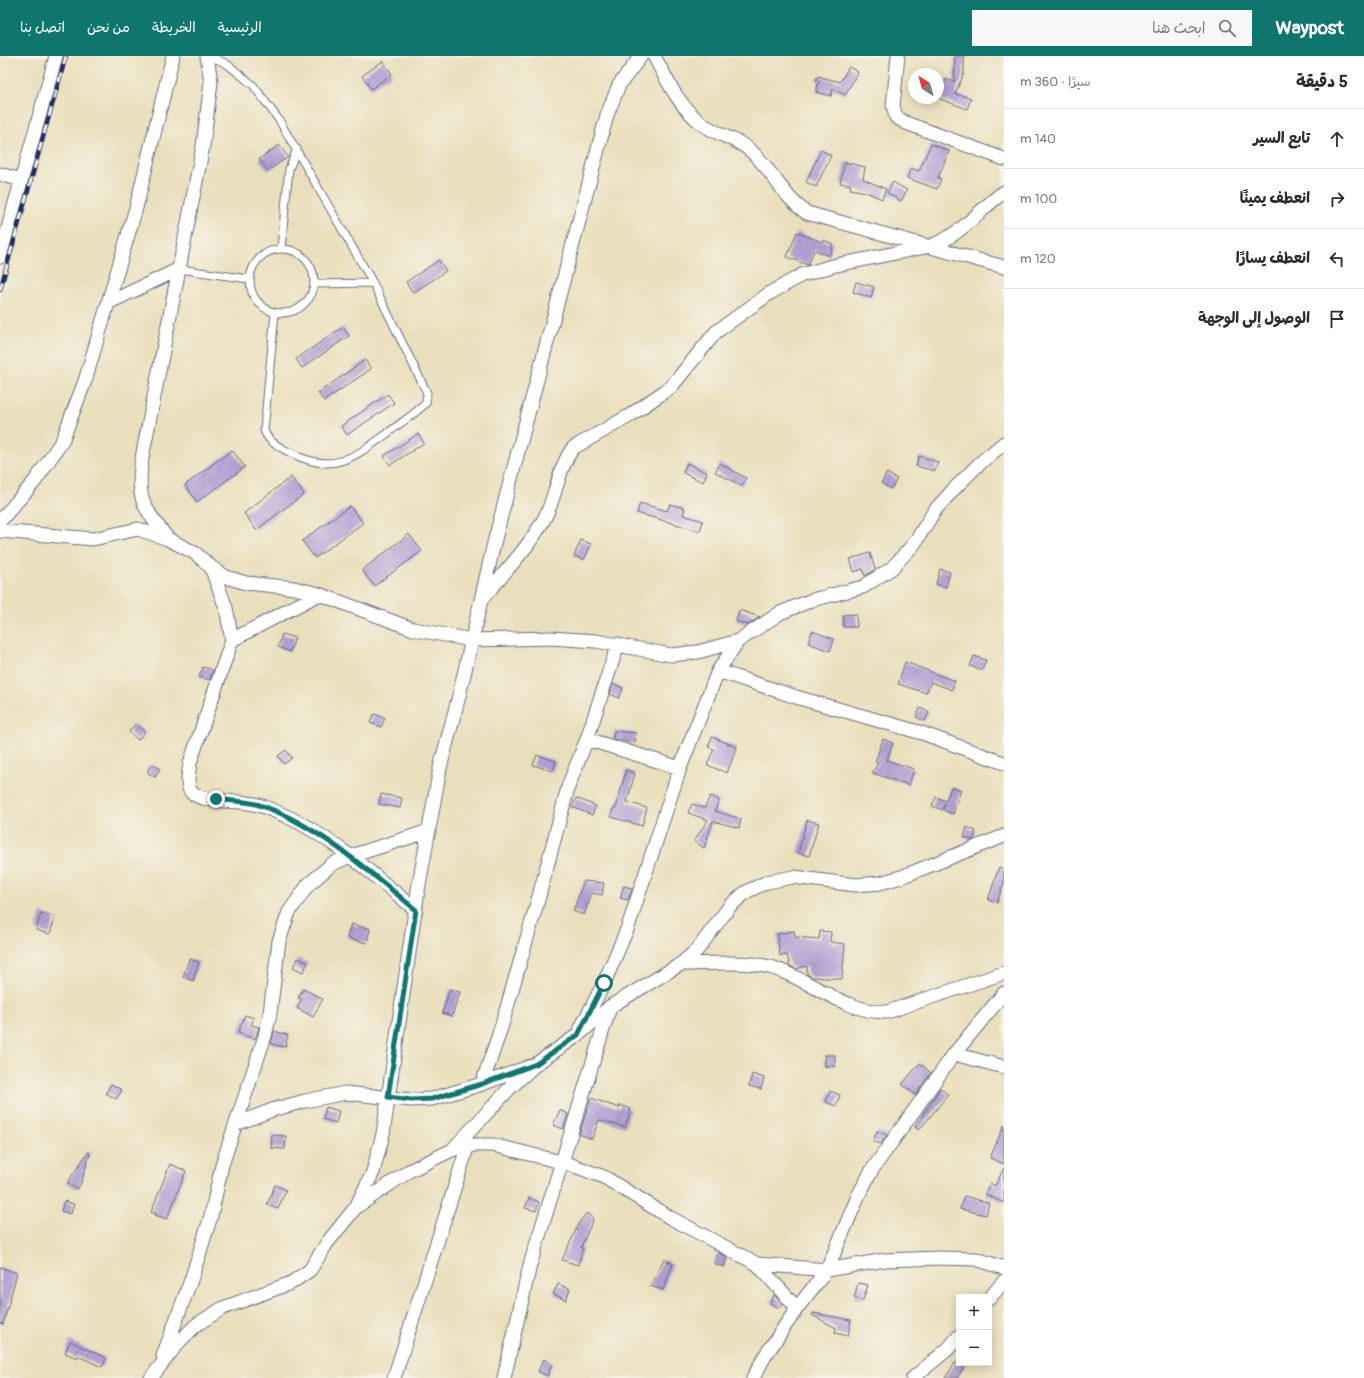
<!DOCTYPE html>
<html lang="ar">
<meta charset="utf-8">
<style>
body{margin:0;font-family:Pangolin,"Playpen Sans Arabic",sans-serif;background:#f7f7f7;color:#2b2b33;direction:rtl}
.controls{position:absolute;right:12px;bottom:12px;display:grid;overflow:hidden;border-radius:0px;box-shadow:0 2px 10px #0003}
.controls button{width:36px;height:36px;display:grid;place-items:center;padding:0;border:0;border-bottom:1px solid #e1e1e2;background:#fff;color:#2b2b33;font:20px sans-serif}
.compass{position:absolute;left:908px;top:12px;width:36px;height:36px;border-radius:50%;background:#fff;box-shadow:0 2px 10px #0003;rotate:323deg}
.stop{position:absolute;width:12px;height:12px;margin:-9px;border:3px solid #0f766e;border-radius:50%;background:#fff}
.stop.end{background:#0f766e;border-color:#fff;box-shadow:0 1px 4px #0008}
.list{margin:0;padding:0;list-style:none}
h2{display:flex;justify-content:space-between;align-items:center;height:52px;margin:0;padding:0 16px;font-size:17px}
h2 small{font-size:13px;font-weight:400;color:#7c7c81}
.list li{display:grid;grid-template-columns:26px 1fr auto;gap:12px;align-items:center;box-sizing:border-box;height:60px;padding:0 16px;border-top:1px solid #e1e1e2}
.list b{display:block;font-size:15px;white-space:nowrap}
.list em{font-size:13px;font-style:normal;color:#7c7c81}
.icon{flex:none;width:22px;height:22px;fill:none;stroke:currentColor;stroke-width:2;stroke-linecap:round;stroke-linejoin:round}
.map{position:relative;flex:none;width:1004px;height:1322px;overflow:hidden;direction:ltr}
header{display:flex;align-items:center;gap:24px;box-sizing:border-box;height:56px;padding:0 20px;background:#0f766e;color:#fff}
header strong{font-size:19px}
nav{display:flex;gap:22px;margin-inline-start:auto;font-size:14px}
.search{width:280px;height:36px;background:#f7f7f7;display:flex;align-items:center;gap:10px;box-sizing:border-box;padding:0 14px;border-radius:0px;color:#7c7c81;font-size:15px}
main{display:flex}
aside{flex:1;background:#fff}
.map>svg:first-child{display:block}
.building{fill:url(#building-hatch)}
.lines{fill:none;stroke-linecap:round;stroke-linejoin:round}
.lane-casing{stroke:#636d7f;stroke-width:9}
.street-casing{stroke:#636d7f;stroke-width:15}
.lane{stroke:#fff;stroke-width:7}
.street{stroke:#fff;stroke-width:13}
.rail-casing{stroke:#1b2f5e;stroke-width:4.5}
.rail{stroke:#f7f3e8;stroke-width:3;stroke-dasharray:9;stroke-linecap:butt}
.route{stroke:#0f766e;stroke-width:5}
</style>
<header>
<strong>Waypost</strong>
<div class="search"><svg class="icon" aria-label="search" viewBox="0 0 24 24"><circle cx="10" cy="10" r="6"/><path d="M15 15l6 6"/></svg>ابحث هنا</div>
<nav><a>الرئيسية</a><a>الخريطة</a><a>من نحن</a><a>اتصل بنا</a></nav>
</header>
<main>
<aside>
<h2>5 دقيقة<small>سيرًا · 360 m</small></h2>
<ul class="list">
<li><svg class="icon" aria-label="ahead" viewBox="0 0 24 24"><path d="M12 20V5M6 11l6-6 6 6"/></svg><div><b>تابع السير</b></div><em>140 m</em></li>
<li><svg class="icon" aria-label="right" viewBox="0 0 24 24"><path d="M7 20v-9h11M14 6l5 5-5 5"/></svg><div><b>انعطف يمينًا</b></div><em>100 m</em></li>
<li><svg class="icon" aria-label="left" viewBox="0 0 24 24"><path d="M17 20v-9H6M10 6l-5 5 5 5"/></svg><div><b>انعطف يسارًا</b></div><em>120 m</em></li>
<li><svg class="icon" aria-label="arrive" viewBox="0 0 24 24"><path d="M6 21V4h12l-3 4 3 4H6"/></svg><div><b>الوصول إلى الوجهة</b></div></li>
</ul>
</aside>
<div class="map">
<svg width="1004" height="1322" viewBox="0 0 1004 1322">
<defs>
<pattern id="building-hatch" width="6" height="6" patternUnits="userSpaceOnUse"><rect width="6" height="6" fill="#b4a2d7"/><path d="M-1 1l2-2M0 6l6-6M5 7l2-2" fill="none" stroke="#9284b2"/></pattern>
</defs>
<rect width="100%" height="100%" fill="#f7f3e8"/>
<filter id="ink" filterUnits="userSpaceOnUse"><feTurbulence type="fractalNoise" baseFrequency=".025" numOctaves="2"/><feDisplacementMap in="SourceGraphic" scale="8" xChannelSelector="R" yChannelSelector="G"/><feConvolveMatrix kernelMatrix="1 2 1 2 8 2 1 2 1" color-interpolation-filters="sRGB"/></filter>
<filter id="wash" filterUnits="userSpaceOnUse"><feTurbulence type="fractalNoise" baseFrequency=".012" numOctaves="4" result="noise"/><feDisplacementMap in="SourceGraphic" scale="16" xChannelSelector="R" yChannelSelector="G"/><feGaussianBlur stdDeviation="0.9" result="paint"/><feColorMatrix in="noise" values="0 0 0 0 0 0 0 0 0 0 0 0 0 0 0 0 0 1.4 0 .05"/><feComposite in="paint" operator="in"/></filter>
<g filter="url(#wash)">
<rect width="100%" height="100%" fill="#eadfbc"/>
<g id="blocks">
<path class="building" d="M955 0H964V17L955 38 971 42 967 53 938 42 946 23 954 26Z
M383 5 392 18 371 33 362 20Z
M849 11 858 16 845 39 833 33 831 40 816 36 819 25 816 24 818 20 840 26Z
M931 88 949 95 938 122 941 123 937 133 907 122 911 112 919 115Z
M279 89 288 101 268 115 259 103Z
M821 94 831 99 816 131 806 126Z
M845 106 865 111 863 123 886 133 882 143 866 136 850 133 851 129 840 127Z
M893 126 907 134 901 145 887 137Z
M797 176 822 186 823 184 833 188 829 200 814 194 808 209 787 201Z
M439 204 446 215 413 237 406 226Z
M856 226 874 231 871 242 853 236Z
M343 271 349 280 302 312 296 303Z
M365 304 371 313 324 345 318 337Z
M388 338 394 347 347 379 341 370Z
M418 378 424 387 390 409 384 400Z
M232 394 245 411 197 446 185 429Z
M919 400 938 406 935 415 916 410Z
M687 407 707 417 703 426 683 417Z
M720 407 746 422 742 430 715 416Z
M887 417 897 423 891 433 881 427Z
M291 421 304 438 256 474 244 457Z
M640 447 667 455 670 448 685 452 683 459 703 465 700 475 637 457Z
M350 450 363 467 315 502 302 485Z
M409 478 422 495 374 530 362 514Z
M581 484 591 488 584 504 574 500Z
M870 497 875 513 865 520 863 513 854 516 850 503Z
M940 513 950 516 946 531 936 528Z
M739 554 760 561 748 569 736 565Z
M856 558 857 571H843V559Z
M812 575 834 583 830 595 808 587Z
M282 578 295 582 290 596 278 591Z
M974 600 986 604 982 614 970 610Z
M905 606 955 625 952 634 931 626 926 637 898 628Z
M203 611 213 614 210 624 199 621Z
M613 628 623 632 619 642 610 638Z
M920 652 929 656 925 665 916 661Z
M374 658 385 662 381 671 370 667Z
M135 668 145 676 138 684 129 676Z
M614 675 636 677 635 687 613 683Z
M712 681 737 691 727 717 707 709 714 693 708 691Z
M883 683 893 687 887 704 914 713 909 729 872 717 878 707 875 706Z
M286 694 292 702 284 708 278 700Z
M537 699 556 705 553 715 533 709Z
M152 708 160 713 155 721 148 717V713Z
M626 714 635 717 627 746 647 752 642 770 611 761 613 752H616Z
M951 731 961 734 953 758 943 754 945 747 942 754 932 750 936 741 946 745Z
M381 738 402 742 400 752 379 748Z
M710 740 719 744 715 755 741 763 739 772 713 765 704 792 694 785 708 764 688 757 692 748 705 752Z
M576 742 596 750 592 759 572 751Z
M807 764 819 767 809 800 798 797Z
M967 771 976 775 973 784 964 781Z
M999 811 1004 813V827L997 847 988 844Z
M584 825 604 827 602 839 592 837 584 859 573 855Z
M624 830 632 832 628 844 620 842Z
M41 857 55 861 50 878 36 874Z
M351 868 370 873 367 887 347 882Z
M794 875 795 881 819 883 820 875 831 876 830 886 845 888 842 923 812 921 807 918V910L796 913 790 910 787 899 780 900 777 878Z
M298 902 308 907 303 916 293 911Z
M189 903 199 906 193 925 183 921Z
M303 933 323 943 313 961 297 952 302 943 298 942Z
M450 933 460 936 452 960 442 957Z
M245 959 254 962 251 969 259 971 255 983 238 977Z
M274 975 288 979 285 991 271 988Z
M825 999H835V1010H825Z
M920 1007 931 1017 915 1039 902 1028Z
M752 1018 764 1022 761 1033 749 1030Z
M111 1028 122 1034 116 1043 106 1037Z
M940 1032 948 1039 919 1074 915 1071Z
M830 1035 840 1039 836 1050 826 1046Z
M591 1042 619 1052 620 1049 631 1053 625 1071 599 1064 592 1083 579 1078Z
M326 1051 339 1055 336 1067 323 1063Z
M560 1054 568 1058 563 1073 553 1069Z
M1004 1069V1108L990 1102Z
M877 1075 887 1079 881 1088 873 1085Z
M272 1079 286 1080 285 1093 271 1092Z
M88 1096 90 1097 81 1127 77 1133 67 1127Z
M170 1108 186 1115 167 1163 155 1159 156 1158 151 1156Z
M1004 1112V1147L985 1138 990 1127 995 1130Z
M275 1129 286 1134 278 1153 267 1149Z
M964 1140 989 1147 986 1159 960 1153Z
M529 1142 539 1146 536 1155 525 1152Z
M64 1145 74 1148 71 1158 61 1155Z
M587 1157 593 1163 581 1192H583L578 1209 562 1204 580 1165Z
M718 1196 727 1201 724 1211 714 1208Z
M664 1203 673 1208 663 1234 650 1230Z
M0 1211 17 1217 3 1268 0 1267Z
M858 1227 868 1229 863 1244 854 1242Z
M558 1228 570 1233 566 1244 553 1238Z
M774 1239 782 1247 779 1252 770 1247Z
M813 1257 851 1264 848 1280 835 1277 836 1272 812 1259Z
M70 1285 106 1302 102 1311 78 1300 77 1302 65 1297Z
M544 1303 552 1308 547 1320 538 1315Z
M955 1307H967L957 1322H945Z"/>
</g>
</g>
<g filter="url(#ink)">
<use href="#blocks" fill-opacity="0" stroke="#636d7f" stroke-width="1"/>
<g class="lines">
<defs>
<path id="lane" d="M210 0 227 8 253 29 279 64 373 227 427 337 426 347C415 358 400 367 388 377 352 403 332 419 289 396 278 390 268 386 264 374L275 257
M281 192 289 113 297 93
M250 225a32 32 0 1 1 64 0a32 32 0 1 1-64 0Z
M179 213 249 223
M315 228 373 227"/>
<path id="street" d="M654 0C667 24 680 53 704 69 719 80 739 83 752 96 772 114 784 142 807 157L1004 211
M898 0 893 50 896 61 906 67 1004 103
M0 118 21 124
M0 201 56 0
M108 247 179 213
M0 465 35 425 62 385 85 325 136 152 173 0
M0 475 93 483 138 473 168 483 195 497 211 511 226 521 246 527 294 532 319 538 413 573 471 584 551 582 596 585 671 599 698 596 738 585 780 557 812 544 863 531 892 512 914 488 935 454 954 433 979 408 1004 387
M168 483C143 450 136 444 142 402L203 90 211 26 207 0
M211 511 226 552 232 584 190 707C189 716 185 730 192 737 203 747 239 744 254 748 265 750 276 756 286 760 330 780 379 823 416 854
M482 543C504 516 532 489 547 457 557 435 559 411 573 392L629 360 671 331 716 276 770 237 802 219 832 210 930 190C961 180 978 154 1004 136
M232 584 319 538
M718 615 796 641 922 677 1004 707
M587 683 680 712
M681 908C710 908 751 903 779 914 814 927 848 957 887 956L1004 917
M581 972 604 927 628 871 680 712 718 615 738 585
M954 998 1004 1011
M482 1028 501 972 538 844 569 728 587 683 618 588
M236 1068 272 1054 305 1045 346 1037 411 1044 432 1043 482 1028 531 1010
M453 1093 510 1032 536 1008 578 979 611 950 681 908 697 894 730 850 746 836 767 826 793 821 856 829 880 827 901 821 1004 780
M356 1151 409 1115 452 1094 468 1089H493L569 1108 604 1121 669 1161 757 1208 827 1214 885 1204 939 1202 976 1203 1004 1212
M757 1208 797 1252
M989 1243 1004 1225
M163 1300 192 1221 211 1160 222 1109 265 980 270 957 279 885 289 856 308 829 332 808 348 801 429 775
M151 1322 178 1287 196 1269 223 1252 291 1227 310 1214 327 1187 356 1151 373 1116 383 1078 418 834 440 712 459 640 495 483 607 59 619 29 641 0
M394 1322 468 1089
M504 1322 530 1209 610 951
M753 1322 765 1300 797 1252 827 1214 859 1138 872 1114 954 998 1004 937
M913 1322 948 1293 959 1280"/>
</defs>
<use href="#lane" class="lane-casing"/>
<use href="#street" class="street-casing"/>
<use href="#lane" class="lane"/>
<use href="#street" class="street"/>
<defs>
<path id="rail" d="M0 234 66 0"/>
</defs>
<use href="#rail" class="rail-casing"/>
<use href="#rail" class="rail"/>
</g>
</g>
<g class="lines" filter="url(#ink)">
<path class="route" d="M216 743C229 745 244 745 256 748 313 765 371 817 416 854L388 1041 411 1044 432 1043 482 1028 536 1008 578 979 604 927"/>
</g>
</svg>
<div class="controls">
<button>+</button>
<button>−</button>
</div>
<svg class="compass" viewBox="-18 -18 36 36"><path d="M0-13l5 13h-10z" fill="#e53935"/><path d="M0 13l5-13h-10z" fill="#7c7c81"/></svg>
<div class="stop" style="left:604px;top:927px"></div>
<div class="stop end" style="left:216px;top:743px"></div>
</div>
</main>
